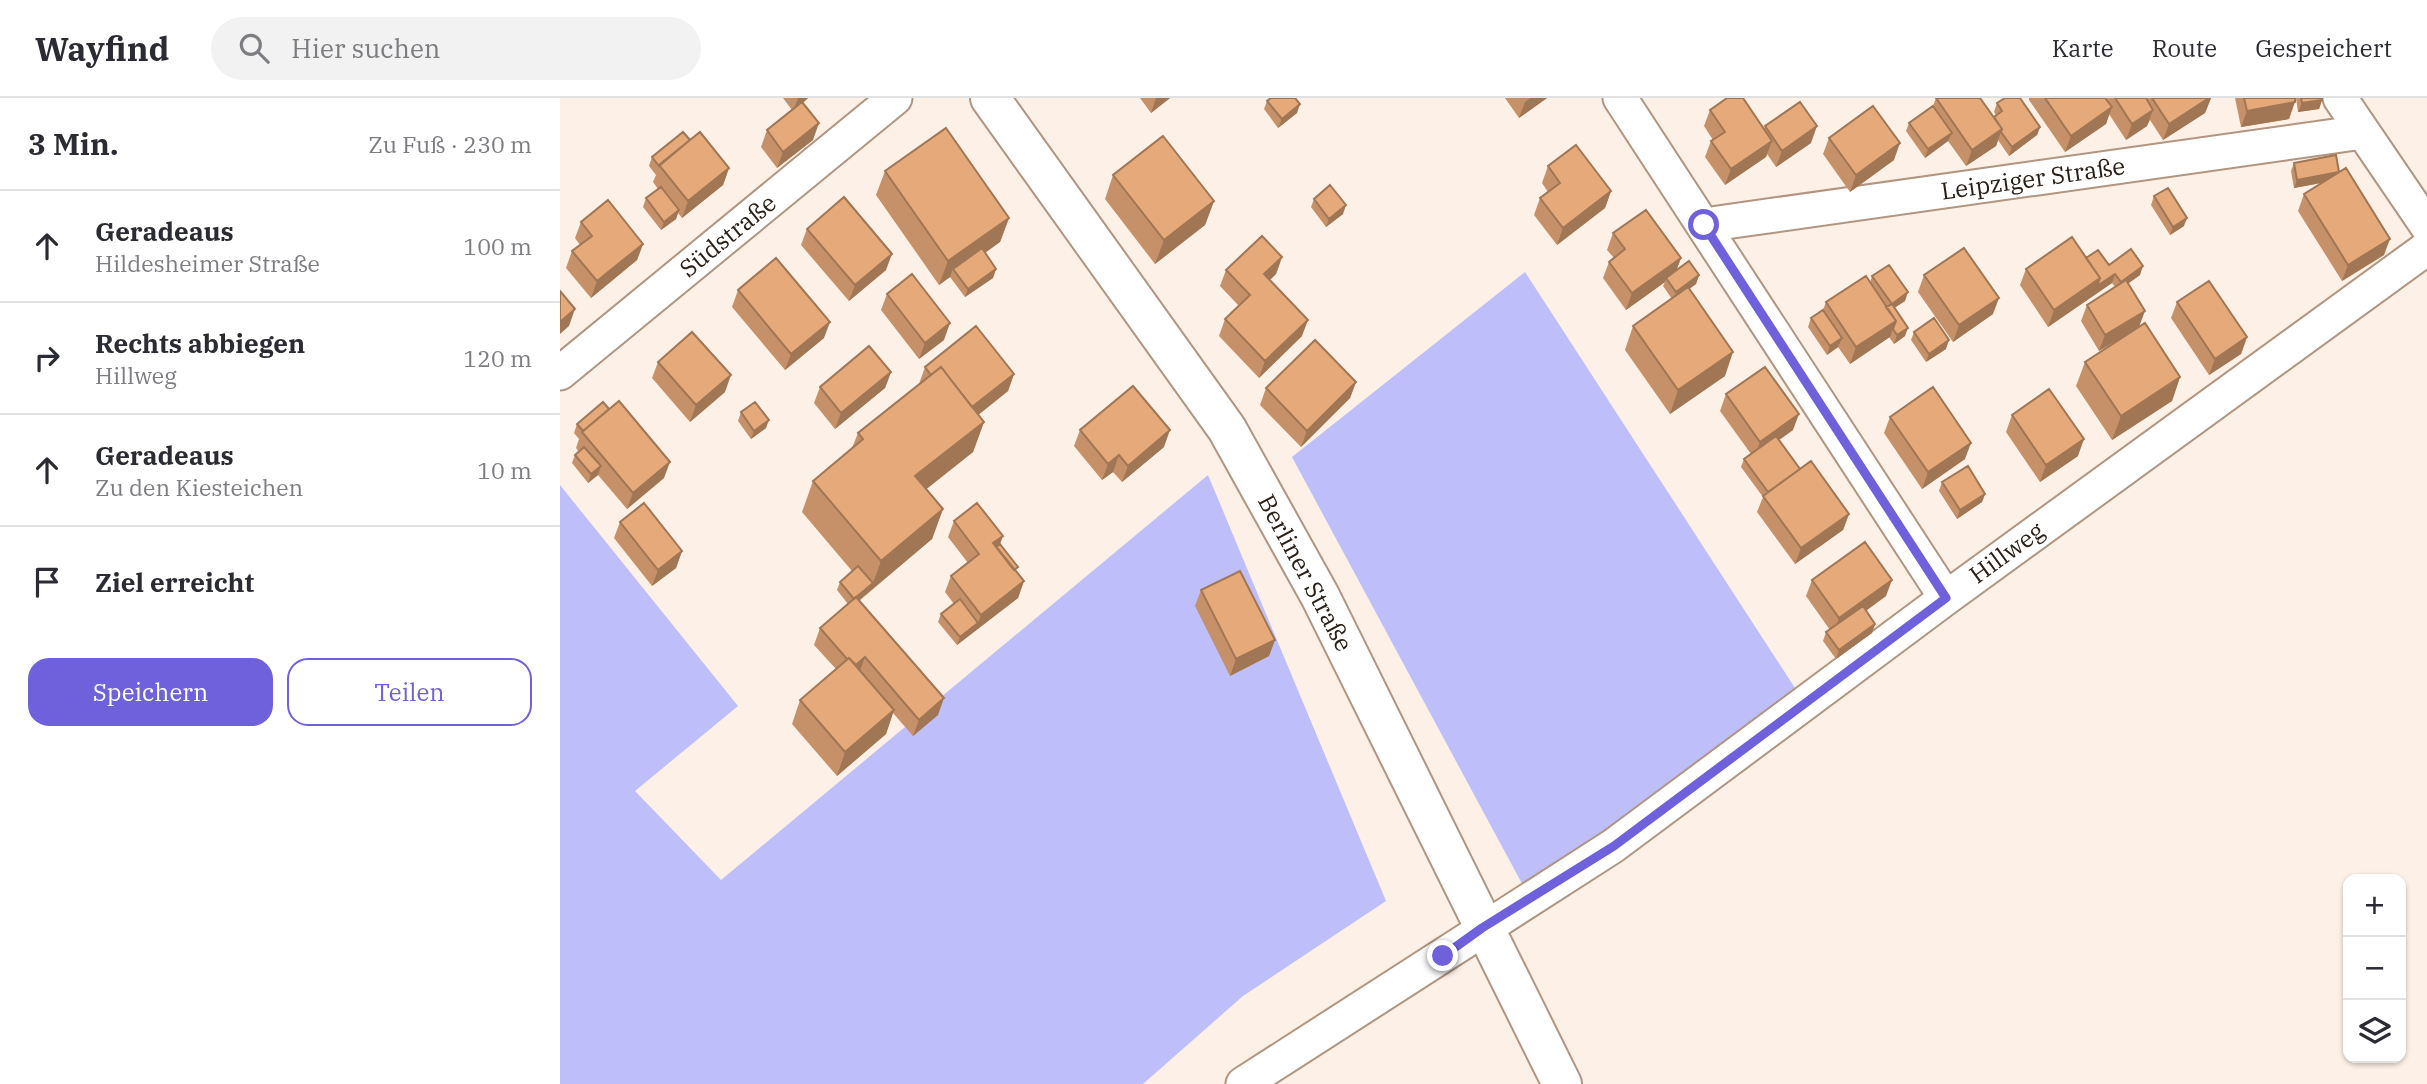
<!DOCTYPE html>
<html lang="de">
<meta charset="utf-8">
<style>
body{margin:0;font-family:"IBM Plex Serif",serif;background:#f2f2f3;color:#2b2b33}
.controls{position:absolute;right:21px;bottom:21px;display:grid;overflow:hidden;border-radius:14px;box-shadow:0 2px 5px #0004}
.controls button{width:63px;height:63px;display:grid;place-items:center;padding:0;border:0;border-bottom:2px solid #e1e1e2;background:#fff;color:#2b2b33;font:35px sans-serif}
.stop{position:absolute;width:21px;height:21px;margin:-16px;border:5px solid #6f61db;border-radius:50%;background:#fff}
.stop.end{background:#6f61db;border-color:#fff;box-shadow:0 2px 7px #0008}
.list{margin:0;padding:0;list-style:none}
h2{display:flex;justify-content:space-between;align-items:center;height:91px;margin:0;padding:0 28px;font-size:30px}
h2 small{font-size:23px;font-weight:400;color:#7c7c81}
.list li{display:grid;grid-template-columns:46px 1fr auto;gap:21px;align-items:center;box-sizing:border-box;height:112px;padding:0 28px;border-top:2px solid #e1e1e2}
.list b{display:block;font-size:26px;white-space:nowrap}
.list p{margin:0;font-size:23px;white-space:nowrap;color:#7c7c81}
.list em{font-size:23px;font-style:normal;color:#7c7c81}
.actions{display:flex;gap:14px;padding:21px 28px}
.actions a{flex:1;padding:16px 0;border:2px solid #6f61db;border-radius:21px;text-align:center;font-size:24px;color:#6f61db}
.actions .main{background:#6f61db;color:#fff}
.icon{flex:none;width:38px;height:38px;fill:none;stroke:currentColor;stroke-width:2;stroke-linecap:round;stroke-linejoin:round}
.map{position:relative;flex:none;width:1867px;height:986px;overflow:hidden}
header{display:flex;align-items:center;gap:42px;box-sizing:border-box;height:98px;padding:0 35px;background:#fff;border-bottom:2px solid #e1e1e2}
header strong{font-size:33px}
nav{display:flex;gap:38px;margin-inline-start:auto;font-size:24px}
.search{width:490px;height:63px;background:#f2f2f3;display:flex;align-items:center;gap:18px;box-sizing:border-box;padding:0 24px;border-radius:38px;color:#7c7c81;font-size:26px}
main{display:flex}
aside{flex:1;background:#fff}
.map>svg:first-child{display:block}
.green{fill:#bebefa}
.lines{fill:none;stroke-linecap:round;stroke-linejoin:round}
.minor-casing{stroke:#b19580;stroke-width:37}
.major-casing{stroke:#b19580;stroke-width:42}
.minor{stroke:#fff;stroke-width:33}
.major{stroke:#fff;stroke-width:38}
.wall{fill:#c69168}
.shaded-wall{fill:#a17655}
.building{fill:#e6a979;stroke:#a17655;stroke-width:2}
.route{stroke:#6f61db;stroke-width:9}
.labels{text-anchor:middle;stroke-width:5;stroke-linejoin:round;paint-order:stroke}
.street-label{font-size:24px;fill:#2a2017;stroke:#fff}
</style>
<header>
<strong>Wayfind</strong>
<div class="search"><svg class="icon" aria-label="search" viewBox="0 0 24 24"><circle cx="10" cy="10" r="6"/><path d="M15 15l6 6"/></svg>Hier suchen</div>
<nav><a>Karte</a><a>Route</a><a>Gespeichert</a></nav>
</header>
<main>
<aside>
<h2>3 Min.<small>Zu Fuß · 230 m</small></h2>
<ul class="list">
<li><svg class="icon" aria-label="ahead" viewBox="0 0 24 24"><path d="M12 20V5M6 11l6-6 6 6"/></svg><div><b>Geradeaus</b><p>Hildesheimer Straße</p></div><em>100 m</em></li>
<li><svg class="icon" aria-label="right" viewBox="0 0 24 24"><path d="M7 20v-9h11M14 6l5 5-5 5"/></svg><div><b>Rechts abbiegen</b><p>Hillweg</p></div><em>120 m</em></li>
<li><svg class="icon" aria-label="ahead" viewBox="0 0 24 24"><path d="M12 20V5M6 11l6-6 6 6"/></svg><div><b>Geradeaus</b><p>Zu den Kiesteichen</p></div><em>10 m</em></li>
<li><svg class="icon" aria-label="arrive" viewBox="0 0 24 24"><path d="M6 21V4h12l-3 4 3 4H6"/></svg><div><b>Ziel erreicht</b></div></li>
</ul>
<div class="actions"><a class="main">Speichern</a><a>Teilen</a></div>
</aside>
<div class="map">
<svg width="1867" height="986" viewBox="0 0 1867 986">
<rect width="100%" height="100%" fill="#fcf0e7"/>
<path class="green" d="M965 174 1235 590 966 793 732 359Z
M648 377 826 803 683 898 583 986H0V387L178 608 75 693 161 782Z"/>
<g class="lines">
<defs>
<path id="minor" d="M1060 0 1386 500
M1780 0 1867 128
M1144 127 1803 34
M0 275 335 0
M683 986 1053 748 1386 500 1867 150"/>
<path id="major" d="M430 0 667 331 760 498 1002 986"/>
</defs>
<use href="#minor" class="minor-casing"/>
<use href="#major" class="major-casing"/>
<use href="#minor" class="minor"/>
<use href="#major" class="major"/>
</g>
<path class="wall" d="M223 0H248L243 5 253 42 217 70 201 49 207 32 232 12Z
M580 0H610L591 15Z
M945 0H987L959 20Z
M1376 0 1434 19 1436 17 1434 14 1437 5 1480 29 1477 37 1449 58 1438 42 1436 48 1406 68 1388 43 1365 60 1346 33 1349 25 1373 8Z
M1469 0H1651L1645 15 1603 42 1590 22 1587 28 1566 42 1549 16 1546 26 1505 54 1469 2Z
M1675 0H1735L1729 21 1681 29Z
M1736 0H1762V2L1759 11 1738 14Z
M707 3 737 15 718 30 704 11Z
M1150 12 1204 31 1205 28 1251 45 1216 69 1207 56 1206 59 1165 87 1145 59 1151 43 1153 42 1144 28Z
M1269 40 1334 62 1290 94 1263 56Z
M130 42 169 70 163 87 122 120 118 115 116 121 101 132 83 109 86 100 98 91 93 84 96 77 89 68 92 59Z
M1734 65 1779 74 1824 157 1782 183 1738 113 1744 96 1762 85 1734 90 1731 73Z
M988 68 1051 93 1045 110 997 147 974 117 980 100 988 94 982 85Z
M325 73 449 120 440 144 425 155 436 171 433 180 405 199 390 179 379 187 316 97Z
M553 77 654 103 645 127 595 166 545 101Z
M1594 98 1624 128 1610 137 1591 107Z
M754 101 783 116 766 129 751 109Z
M21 124 83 146 77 162 31 200 6 170 12 153 20 147 15 140Z
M247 131 326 172 289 203 241 147Z
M1053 135 1121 160 1116 173 1139 177 1136 186 1129 191 1165 278 1110 316 1065 252 1073 228 1112 201 1103 188 1105 184 1066 212 1043 180 1049 164 1054 160 1047 152Z
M722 159 716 176 710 182 742 238 699 280 659 238 665 221 679 208 660 188 666 172Z
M1526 160 1580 177 1568 185 1579 229 1620 279 1612 303 1552 342 1516 288 1525 264 1572 234 1539 253 1521 223 1527 207 1555 189 1552 185 1488 229 1460 187 1466 171Z
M1364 177 1433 216 1393 244 1358 194Z
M1312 178 1345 203 1334 210 1345 238 1334 246 1329 239 1290 266 1278 249 1267 257 1248 229 1251 220 1263 212 1266 204 1310 185Z
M178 192 264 240 225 272 172 209Z
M327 196 384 242 359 261 321 212Z
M1617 204 1687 239 1681 256 1649 277 1611 220Z
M1354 234 1386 251 1366 264 1351 242Z
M98 264 165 294 130 324 92 280Z
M365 269 454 276 448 293 418 317 424 324 413 354 366 391 383 411 372 441 299 503 378 617 353 638 333 615 326 636 277 678 232 626 240 602 276 571 254 547 260 530 288 506 277 492 280 484 292 473 242 414 253 383 292 350 298 335 359 286Z
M331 274 325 290 275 331 254 305 260 289Z
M796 284 790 300 741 349 700 307 706 290Z
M1166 296 1233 332 1219 342 1240 371 1289 416 1283 432 1235 466 1197 414 1203 399 1181 369 1184 361 1191 356 1160 313Z
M181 314 206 330 191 341 178 323Z
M1452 317 1518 358 1480 384 1446 334Z
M1330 319 1405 361 1362 391 1324 335Z
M17 326 104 380 67 411 38 377 28 385 12 365 15 357 19 354 16 350 19 341 14 335Z
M520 332 604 349 562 384 553 374 542 382 514 348Z
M1382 384 1425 396 1422 404 1397 421 1379 393Z
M394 423 440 446 456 474 464 483 458 500 397 547 378 524 381 516 394 506 385 494 391 478 408 465 388 439Z
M60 424 122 453 116 470 92 488 54 440Z
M1252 482 1326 498 1306 513 1315 526 1312 535 1276 561 1263 543 1266 534 1270 532 1246 498Z
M641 492 715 542 709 558 670 578 635 508Z"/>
<path class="shaded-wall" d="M238 0H248L233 13Z
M596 0H610L591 15Z
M970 0H987L959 20 965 4Z
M1649 0H1651L1645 15 1603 42 1609 26Z
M1762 2 1759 11 1738 14 1742 5Z
M1735 4 1729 21 1681 29 1687 13Z
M740 6 737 15 718 30 722 21Z
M1552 9 1546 26 1505 54 1511 38Z
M1593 12 1587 28 1566 42 1572 26Z
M259 25 253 42 217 70 223 54Z
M1257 28 1251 45 1216 69 1222 53Z
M1480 29 1477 37 1449 58 1452 49Z
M1442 31 1436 48 1406 68 1412 52Z
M1392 35 1388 43 1365 60 1368 51Z
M1212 43 1206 59 1165 87 1171 71Z
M1340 45 1334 62 1290 94 1296 77Z
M169 70 163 87 122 120 128 103Z
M1779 74 1776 82 1734 90 1737 82Z
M1051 93 1045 110 997 147 1003 130Z
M654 103 645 127 595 166 604 142Z
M786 107 783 116 766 129 769 121Z
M119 112 116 121 101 132 104 124Z
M449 120 440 144 396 175 393 171 390 179 379 187 388 163Z
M1627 120 1624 128 1610 137 1613 129Z
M1830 141 1824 157 1782 183 1788 167Z
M83 146 77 162 31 200 37 183Z
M332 156 326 172 289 203 295 187Z
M722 159 716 176 698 193 704 176Z
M1121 160 1115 176 1106 180 1105 184 1066 212 1072 195Z
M1583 168 1580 177 1558 193 1561 184Z
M436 171 433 180 405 199 408 191Z
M1555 176 1552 185 1488 229 1494 212 1540 180Z
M1139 177 1136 186 1113 203 1116 194Z
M1348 194 1345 203 1328 214 1332 206Z
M1439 200 1433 216 1393 244 1399 227Z
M15 211 9 228 0 236V224Z
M1585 213 1579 229 1539 253 1545 237Z
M748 222 742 238 699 280 705 263Z
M1336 223 1330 239 1290 266 1296 249Z
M270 224 264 240 225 272 231 256Z
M390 225 384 242 359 261 365 245Z
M1348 230 1345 238 1334 246 1337 237Z
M1687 239 1681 256 1649 277 1655 261Z
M1282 240 1278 249 1267 257 1270 248Z
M1389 242 1386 251 1366 264 1369 256Z
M1173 254 1165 278 1110 316 1118 292Z
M331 274 325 290 275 331 281 315Z
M454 276 448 293 397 334 403 317Z
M171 277 165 294 130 324 136 307Z
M1620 279 1612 303 1552 342 1561 318Z
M796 284 790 300 741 349 747 333Z
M1239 316 1233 332 1194 360 1200 344Z
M209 322 206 330 191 341 194 333Z
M424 324 413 354 344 409 355 378Z
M610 332 604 349 562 384 568 368Z
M1524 341 1518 358 1480 384 1486 367Z
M1411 345 1405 361 1362 391 1368 374Z
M559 357 553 374 542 382 548 366Z
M110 364 104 380 67 411 73 395Z
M41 368 38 377 28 385 31 376Z
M1425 396 1422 404 1397 421 1400 412Z
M383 411 372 441 291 509 294 501 313 485 321 463Z
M1289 416 1283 432 1235 466 1241 450Z
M443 438 437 454 433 445Z
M122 453 116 470 92 488 98 472Z
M1332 482 1326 498 1273 536 1279 520Z
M464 483 458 500 397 547 400 539 418 525 421 517Z
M1315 526 1312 535 1276 561 1279 552Z
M715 542 709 558 670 578 676 561Z
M305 559 299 576 294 569Z
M384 600 378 617 353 638 359 622Z
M334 612 326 636 277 678 285 654Z"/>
<path class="building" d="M711 0H735L740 6 722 21 707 3Z
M1167 0H1183L1212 43 1171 71 1151 43 1165 34 1150 12Z
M1376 0H1420L1442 31 1412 52Z
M1445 0H1460L1480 29 1452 49 1441 34 1442 31 1434 19 1442 13 1437 5Z
M1485 0H1545L1552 9 1511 38Z
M1555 0H1586L1593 12 1572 26Z
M1592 0H1649L1609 26Z
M1684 0H1735V4L1687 13Z
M1741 0H1762V2L1742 5Z
M242 4 259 25 223 54 207 32Z
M1240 4 1257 28 1222 53 1205 28Z
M1313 8 1340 45 1296 77 1269 40Z
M1373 8 1392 35 1368 51 1349 25Z
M386 30 449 120 388 163 325 73Z
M123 34 130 42 99 68 92 59Z
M140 34 169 70 128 103 99 67Z
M603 38 654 103 604 142 553 77Z
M1016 47 1051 93 1003 130 980 100 1000 85 988 68Z
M1776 57 1779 74 1737 82 1734 65Z
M1786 70 1830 141 1788 167 1744 96Z
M770 87 786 107 769 121 754 101Z
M101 89 119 112 104 124 86 100Z
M1608 90 1627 120 1613 129 1594 98Z
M284 99 332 156 295 187 247 131Z
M48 102 83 146 37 183 12 153 32 138 21 124Z
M1086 112 1121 160 1072 195 1049 164 1065 151 1053 135Z
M702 138 722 159 704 176 748 222 705 263 665 221 690 197 666 172Z
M1512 139 1540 180 1494 212 1466 171Z
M422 150 436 171 408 191 393 171Z
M1404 150 1439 200 1399 227 1364 177Z
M1571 151 1583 168 1561 184 1555 176 1537 188 1540 180 1526 160 1538 152 1549 167Z
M216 160 270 224 231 256 178 192Z
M1129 163 1139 177 1116 194 1106 180Z
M1329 167 1348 194 1332 206 1312 178Z
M352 176 390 225 365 245 327 196Z
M1306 178 1336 223 1296 249 1266 204Z
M1566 182 1585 213 1545 237 1527 207Z
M1649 183 1687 239 1655 261 1617 204Z
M1128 189 1173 254 1118 292 1073 228Z
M0 193 15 211 0 224Z
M1332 206 1348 230 1337 237 1333 231 1336 223 1326 209Z
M1263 212 1282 240 1270 248 1251 220Z
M1374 220 1389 242 1369 256 1354 234Z
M1585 225 1620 279 1561 318 1525 264Z
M416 228 454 276 412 309 381 269 371 277 365 269Z
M132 234 171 277 136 307 98 264Z
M755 242 796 284 747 333 706 290Z
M309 248 331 274 281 315 260 289Z
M381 269 424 324 355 378 383 411 321 463 253 383 303 341 298 335Z
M1205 269 1239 316 1200 344 1166 296Z
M573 288 610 332 568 368 559 357 548 366 520 332Z
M1373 289 1411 345 1368 374 1330 319Z
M1489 291 1524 341 1486 367 1452 317Z
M59 303 110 364 73 395 22 334Z
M43 304 49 311 23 333 17 326Z
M195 304 209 322 194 333 181 314Z
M1216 338 1240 371 1208 394 1184 361Z
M24 349 41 368 31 376 15 357Z
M1251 363 1289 416 1241 450 1203 398Z
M1408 368 1425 396 1400 412 1382 384Z
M84 405 122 453 98 472 60 424Z
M417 405 443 438 433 445 464 483 421 517 391 478 419 456 394 423Z
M1305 444 1332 482 1279 520 1252 482Z
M440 446 458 469 454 472 436 449Z
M298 468 313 485 294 501 280 484Z
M680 473 715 542 676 561 641 492Z
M296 499 384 600 359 622 305 559 296 567 289 560 287 561 260 530Z
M400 501 418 525 400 539 381 516Z
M1303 508 1315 526 1279 552 1266 534Z
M289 560 334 612 285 654 240 602Z"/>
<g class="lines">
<path class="route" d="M883 858 922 830 1054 748 1386 500 1144 127"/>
</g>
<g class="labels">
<g class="street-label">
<text transform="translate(1473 81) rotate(-8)" y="8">Leipziger Straße</text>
<text transform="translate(168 138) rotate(-39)" y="8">Südstraße</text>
<text transform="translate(1447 455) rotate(-36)" y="8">Hillweg</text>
<text transform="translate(745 475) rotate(62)" y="8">Berliner Straße</text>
</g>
</g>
</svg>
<div class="controls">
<button>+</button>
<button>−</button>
<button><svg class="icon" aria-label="layers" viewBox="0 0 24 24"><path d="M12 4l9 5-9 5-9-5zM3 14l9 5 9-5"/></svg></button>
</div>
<div class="stop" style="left:1144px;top:127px"></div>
<div class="stop end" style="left:883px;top:858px"></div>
</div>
</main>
